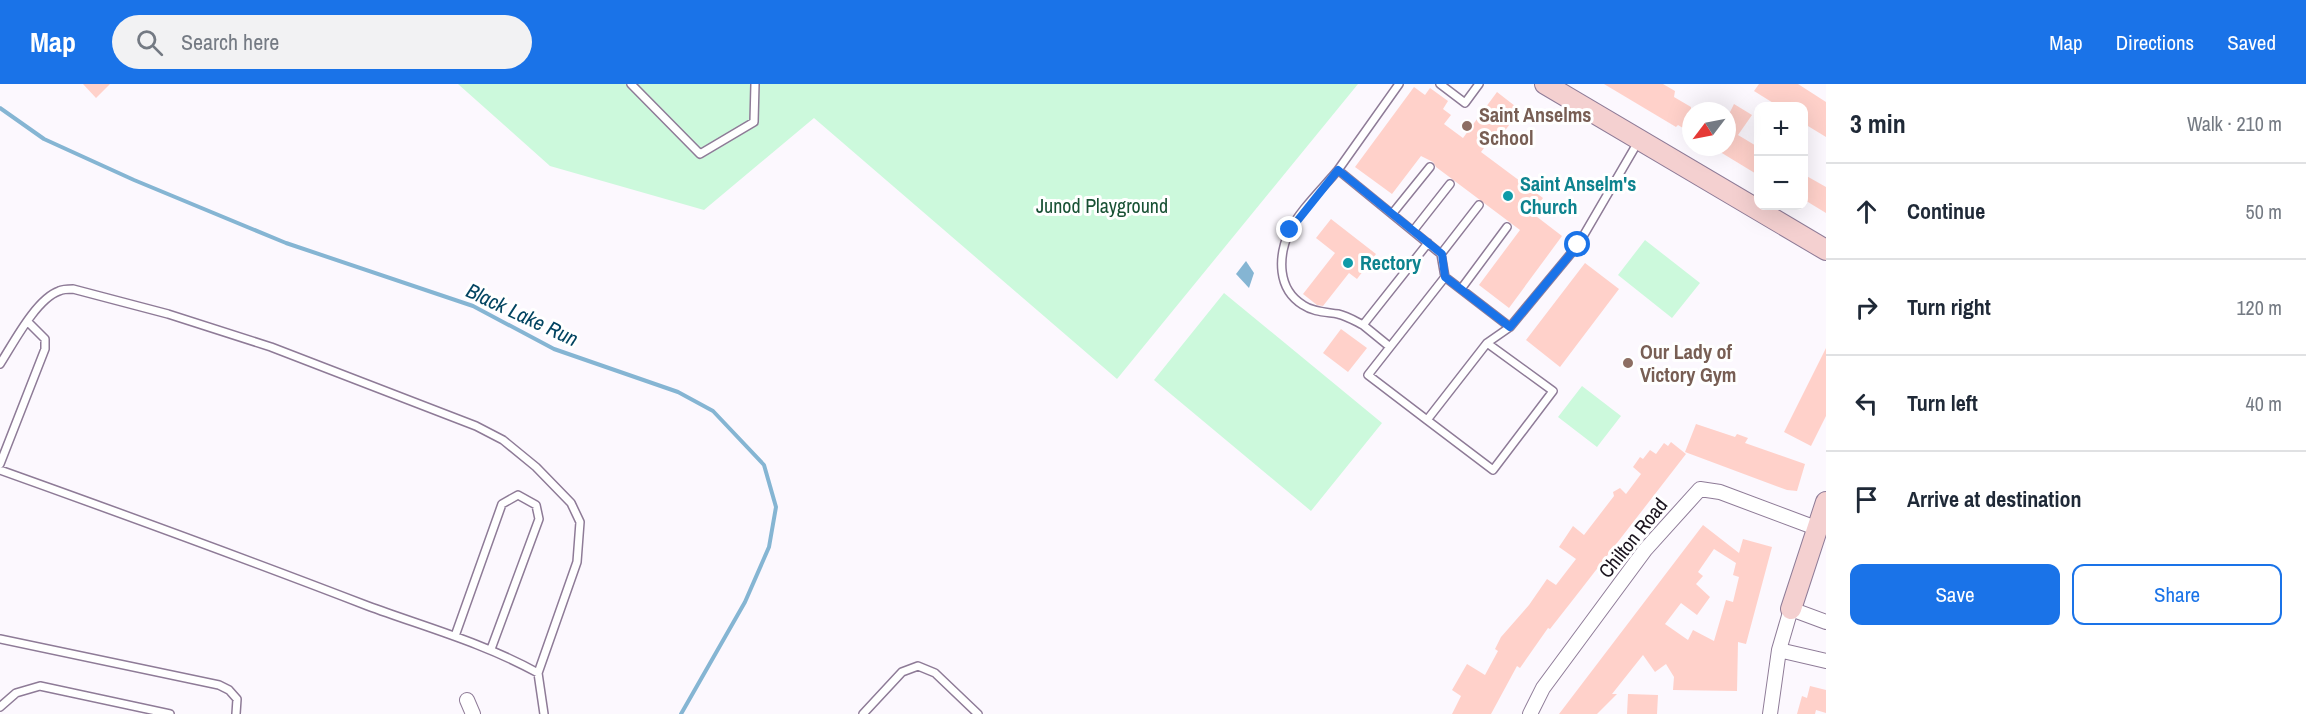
<!DOCTYPE html>
<meta charset="utf-8">
<style>
body{margin:0;font-family:"Archivo Narrow",sans-serif;background:#f2f2f3;color:#1f2937}
.controls{position:absolute;right:18px;top:18px;display:grid;overflow:hidden;border-radius:12px;box-shadow:0 6px 24px #0002}
.controls button{width:54px;height:54px;display:grid;place-items:center;padding:0;border:0;border-bottom:2px solid #e0e1e3;background:#fff;color:#1f2937;font:30px sans-serif}
.compass{position:absolute;left:1682px;top:18px;width:54px;height:54px;border-radius:50%;background:#fff;box-shadow:0 6px 24px #0002;rotate:238deg}
.stop{position:absolute;width:18px;height:18px;margin:-14px;border:4px solid #1a73e8;border-radius:50%;background:#fff}
.stop.end{background:#1a73e8;border-color:#fff;box-shadow:0 2px 6px #0008}
.list{margin:0;padding:0;list-style:none}
h2{display:flex;justify-content:space-between;align-items:center;height:78px;margin:0;padding:0 24px;font-size:26px}
h2 small{font-size:20px;font-weight:400;color:#747a83}
.list li{display:grid;grid-template-columns:39px 1fr auto;gap:18px;align-items:center;box-sizing:border-box;height:96px;padding:0 24px;border-top:2px solid #e0e1e3}
.list b{display:block;font-size:22px;white-space:nowrap}
.list em{font-size:20px;font-style:normal;color:#747a83}
.actions{display:flex;gap:12px;padding:18px 24px}
.actions a{flex:1;padding:14px 0;border:2px solid #1a73e8;border-radius:12px;text-align:center;font-size:21px;color:#1a73e8}
.actions .main{background:#1a73e8;color:#fff}
.icon{flex:none;width:33px;height:33px;fill:none;stroke:currentColor;stroke-width:2;stroke-linecap:round;stroke-linejoin:round}
.map{position:relative;flex:none;width:1826px;height:630px;overflow:hidden}
header{display:flex;align-items:center;gap:36px;box-sizing:border-box;height:84px;padding:0 30px;background:#1a73e8;color:#fff}
header strong{font-size:28px}
nav{display:flex;gap:33px;margin-inline-start:auto;font-size:21px}
.search{width:420px;height:54px;background:#f2f2f3;display:flex;align-items:center;gap:15px;box-sizing:border-box;padding:0 21px;border-radius:33px;color:#747a83;font-size:22px}
main{display:flex}
aside{flex:1;background:#fff}
.map>svg:first-child{display:block}
.green{fill:#ccf9dc}
.water{fill:#85b5d3}
.lines{fill:none;stroke-linecap:round;stroke-linejoin:round}
.stream{stroke:#85b5d3;stroke-width:4}
.building{fill:#ffd1ca;fill-rule:evenodd}
.lane-casing{stroke:#8e7b97;stroke-width:10}
.street-casing{stroke:#8e7b97;stroke-width:16}
.secondary-casing{stroke:#8e7b97;stroke-width:22}
.lane{stroke:#fff;stroke-width:7}
.street{stroke:#fff;stroke-width:14}
.secondary{stroke:#f4d0d0;stroke-width:20}
.route{stroke:#1a73e8;stroke-width:8}
.education-dot{fill:#8d6e63;stroke:#fff;stroke-width:2}
.culture-dot{fill:#0f9aa8;stroke:#fff;stroke-width:2}
.labels{text-anchor:middle;stroke-width:6;stroke-linejoin:round;paint-order:stroke}
.education-label{font-size:20px;font-weight:bold;fill:#785e54;stroke:#fff;text-anchor:start}
.culture-label{font-size:20px;font-weight:bold;fill:#0d838f;stroke:#fff;text-anchor:start}
.park-label{font-size:20px;fill:#185134;stroke:#fff}
.street-label{font-size:20px;fill:#1b141f;stroke:#fff}
.water-label{font-size:21px;font-style:italic;fill:#024461;stroke:#fff}
</style>
<header>
<strong>Map</strong>
<div class="search"><svg class="icon" aria-label="search" viewBox="0 0 24 24"><circle cx="10" cy="10" r="6"/><path d="M15 15l6 6"/></svg>Search here</div>
<nav><a>Map</a><a>Directions</a><a>Saved</a></nav>
</header>
<main>
<div class="map">
<svg width="1826" height="630" viewBox="0 0 1826 630">
<rect width="100%" height="100%" fill="#fcf8fe"/>
<path class="green" d="M458 0H1358L1117 295 814 34 704 126 550 82Z
M1645 156 1700 199 1672 234 1618 191Z
M1224 209 1382 339 1311 427 1154 296Z
M1582 302 1621 332 1597 363 1558 333Z"/>
<path class="water" d="M1246 177 1254 189 1249 204 1236 190Z"/>
<g class="lines">
<path class="stream" d="M0 24 44 55 134 96 286 159 473 222 554 265 678 308 713 327 764 381 776 423 769 463 745 518 681 630"/>
</g>
<path class="building" d="M83 0H110L96 14Z
M1604 0H1663L1675 7 1674 13 1691 23V49L1678 41 1676 43Z
M1759 0H1798L1826 18V53L1803 39V22H1778L1754 7Z
M1414 3 1425 11 1430 4 1448 17 1443 25 1451 31 1444 40 1463 54 1497 8 1515 22 1507 33 1512 37 1504 48 1499 44 1481 68 1543 114 1532 129 1562 152 1509 224 1479 201 1520 146 1436 83 1433 78 1421 72 1392 110 1355 83Z
M1734 20 1752 31 1738 51 1758 63V91L1712 63H1727V34Z
M1803 90 1826 103V129L1803 115Z
M1331 135 1376 170 1357 195 1349 189 1323 222 1317 221 1303 210 1335 169 1316 154Z
M1585 179 1619 205 1560 283 1526 256Z
M1341 245 1367 264 1348 288 1323 269Z
M1826 264V332L1811 362 1784 348Z
M1696 340 1735 353 1737 350 1748 354 1745 359 1805 380 1797 407 1787 406 1685 368Z
M1671 358 1686 370 1579 508 1550 545 1548 544 1520 584 1517 582 1491 630H1452L1461 612 1452 606 1467 580 1485 591 1498 567 1495 565 1501 553 1529 521 1547 495 1556 501 1576 475 1559 463 1573 442 1584 451 1614 412 1613 408 1620 404 1626 410 1641 390 1633 383 1640 373 1643 375 1650 366 1656 370 1664 359 1668 362Z
M1703 441 1739 469 1743 455 1772 463 1746 560 1738 558 1737 607 1673 606 1674 593 1666 580 1655 588 1643 571 1612 610H1617L1597 630H1559ZM1714 465 1736 479 1733 491 1739 493 1733 518 1726 516 1714 557 1693 546 1688 556 1665 540 1681 519 1697 531 1710 513 1696 500 1703 492 1698 488Z
M1810 602 1826 606V629L1816 626 1815 630H1797L1802 612 1807 614Z
M1628 610 1658 611 1657 630H1627Z"/>
<g class="lines">
<defs>
<path id="lane" d="M631 0 700 70 754 38 755 0
M1399 0 1338 86 1441 170 1445 193 1510 243 1578 161 1638 58
M1440 0 1465 19 1479 0
M1338 86C1323 104 1299 127 1289 148 1278 173 1277 205 1303 221 1313 228 1326 228 1338 230 1347 232 1355 237 1363 241
M1392 130 1430 83
M1413 147 1450 100
M1441 170 1479 121
M1461 205 1507 143
M1487 259 1553 307 1493 386 1427 336 1487 259 1510 243
M1390 263 1363 241 1428 159
M0 280C13 260 36 215 59 207 63 205 69 205 73 205L168 230 271 263 476 342 503 356 536 383 571 419 580 438 577 478 538 589 544 630
M1427 336 1368 291 1445 193
M0 380 45 265V255L28 238
M0 386C123 430 246 475 368 522 425 543 484 559 538 589
M455 552 502 420 518 411 536 421 539 435 491 565
M0 555 219 601 229 606 237 615 236 630
M0 623 16 609 40 602 170 630
M863 630 902 588 918 582 935 589 978 630"/>
<path id="street" d="M1779 566 1826 577
M467 616 473 630
M1530 630 1543 604 1645 466 1700 405 1720 408 1816 444
M1770 630 1779 566 1791 525 1826 538"/>
<path id="secondary" d="M1545 0 1826 166
M1791 525 1826 418"/>
</defs>
<use href="#lane" class="lane-casing"/>
<use href="#street" class="street-casing"/>
<use href="#secondary" class="secondary-casing"/>
<use href="#lane" class="lane"/>
<use href="#street" class="street"/>
<use href="#secondary" class="secondary"/>
</g>
<g class="lines">
<path class="route" d="M1290 146 1338 86 1442 170 1445 193 1510 243 1578 161"/>
</g>
<g class="education-dot">
<circle cx="1467" cy="42" r="6"/>
<circle cx="1628" cy="279" r="6"/>
</g>
<g class="culture-dot">
<circle cx="1508" cy="112" r="6"/>
<circle cx="1348" cy="179" r="6"/>
</g>
<g class="labels">
<g class="education-label">
<text x="1479" y="38">Saint Anselms<tspan x="1479" dy="23">School</tspan></text>
<text x="1640" y="275">Our Lady of<tspan x="1640" dy="23">Victory Gym</tspan></text>
</g>
<g class="culture-label">
<text x="1520" y="107">Saint Anselm's<tspan x="1520" dy="23">Church</tspan></text>
<text x="1360" y="186">Rectory</text>
</g>
<g class="park-label">
<text x="1102" y="129">Junod Playground</text>
</g>
<g class="street-label">
<text transform="translate(1633 454) rotate(-51)" y="7">Chilton Road</text>
</g>
<g class="water-label">
<text transform="translate(522 231) rotate(25)" y="7">Black Lake Run</text>
</g>
</g>
</svg>
<div class="controls">
<button>+</button>
<button>−</button>
</div>
<svg class="compass" viewBox="-18 -18 36 36"><path d="M0-13l5 13h-10z" fill="#e53935"/><path d="M0 13l5-13h-10z" fill="#747a83"/></svg>
<div class="stop" style="left:1578px;top:161px"></div>
<div class="stop end" style="left:1290px;top:146px"></div>
</div>
<aside>
<h2>3 min<small>Walk · 210 m</small></h2>
<ul class="list">
<li><svg class="icon" aria-label="ahead" viewBox="0 0 24 24"><path d="M12 20V5M6 11l6-6 6 6"/></svg><div><b>Continue</b></div><em>50 m</em></li>
<li><svg class="icon" aria-label="right" viewBox="0 0 24 24"><path d="M7 20v-9h11M14 6l5 5-5 5"/></svg><div><b>Turn right</b></div><em>120 m</em></li>
<li><svg class="icon" aria-label="left" viewBox="0 0 24 24"><path d="M17 20v-9H6M10 6l-5 5 5 5"/></svg><div><b>Turn left</b></div><em>40 m</em></li>
<li><svg class="icon" aria-label="arrive" viewBox="0 0 24 24"><path d="M6 21V4h12l-3 4 3 4H6"/></svg><div><b>Arrive at destination</b></div></li>
</ul>
<div class="actions"><a class="main">Save</a><a>Share</a></div>
</aside>
</main>
